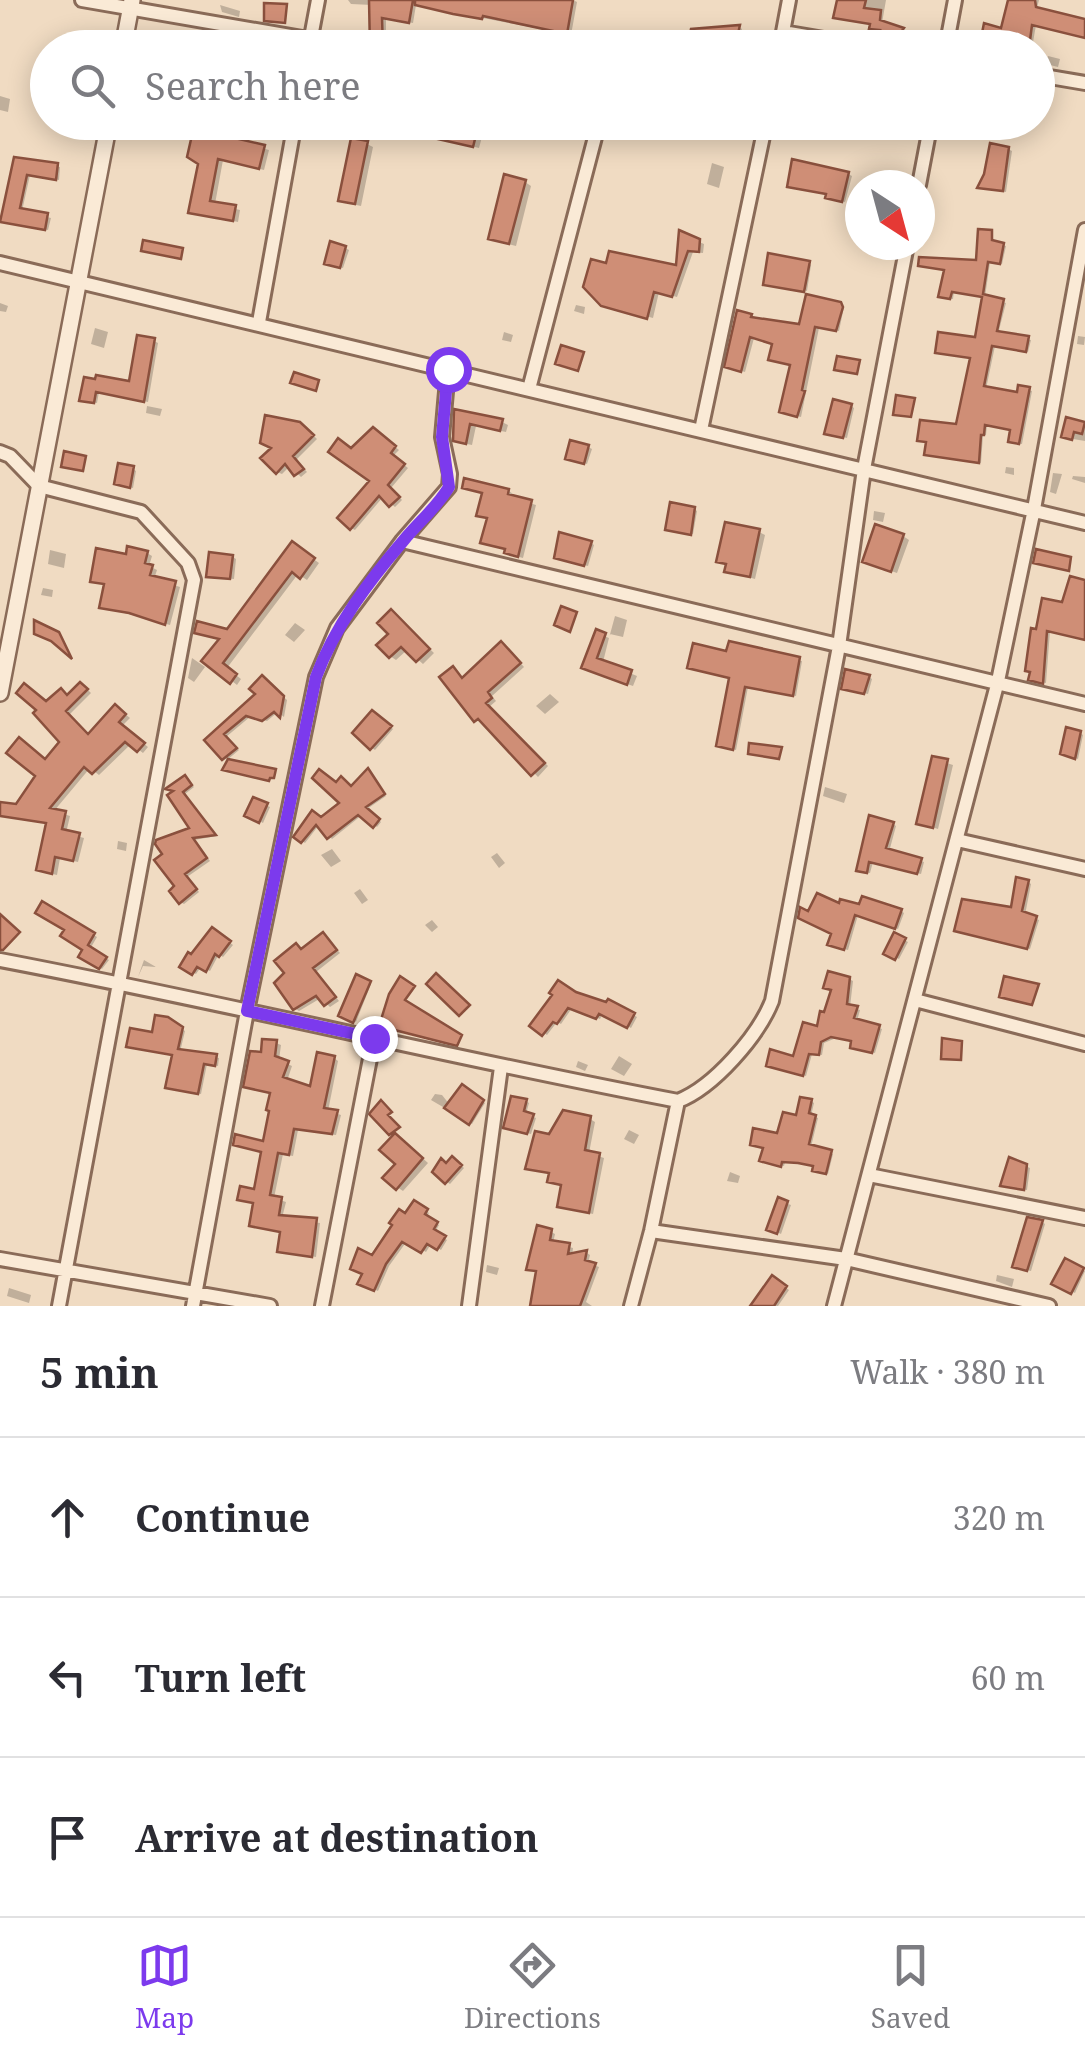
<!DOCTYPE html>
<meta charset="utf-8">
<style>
body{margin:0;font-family:"Noto Serif",serif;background:#f7f7f7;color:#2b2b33}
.compass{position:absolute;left:845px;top:170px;width:90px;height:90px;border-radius:50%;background:#fff;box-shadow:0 5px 25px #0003;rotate:144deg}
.stop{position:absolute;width:30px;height:30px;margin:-22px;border:8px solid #7c3aed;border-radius:50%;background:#fff}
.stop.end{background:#7c3aed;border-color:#fff;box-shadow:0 2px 10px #0008}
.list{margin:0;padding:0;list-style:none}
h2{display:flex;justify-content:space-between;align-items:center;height:130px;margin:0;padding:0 40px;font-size:42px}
h2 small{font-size:32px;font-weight:400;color:#7c7c81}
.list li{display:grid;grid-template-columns:65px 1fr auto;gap:30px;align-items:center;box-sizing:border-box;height:160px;padding:0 40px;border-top:2px solid #e1e1e2}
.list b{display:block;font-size:38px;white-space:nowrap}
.list em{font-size:32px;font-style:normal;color:#7c7c81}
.icon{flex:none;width:55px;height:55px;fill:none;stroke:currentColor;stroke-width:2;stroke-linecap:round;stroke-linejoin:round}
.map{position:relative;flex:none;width:1085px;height:1306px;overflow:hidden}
.search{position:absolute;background:#fff;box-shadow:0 5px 25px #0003;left:30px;right:30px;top:30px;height:110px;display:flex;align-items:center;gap:25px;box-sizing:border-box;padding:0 35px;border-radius:55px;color:#7c7c81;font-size:38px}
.sheet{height:610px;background:#fff}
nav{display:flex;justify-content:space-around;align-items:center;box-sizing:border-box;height:140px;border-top:2px solid #e1e1e2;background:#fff;font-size:28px;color:#7c7c81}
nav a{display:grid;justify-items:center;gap:5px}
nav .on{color:#7c3aed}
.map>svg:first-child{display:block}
.shadow{fill:#0003}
.building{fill:#cf8e76;stroke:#8a503d;stroke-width:2.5}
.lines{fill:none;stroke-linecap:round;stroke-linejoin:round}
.minor-casing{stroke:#8a6b58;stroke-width:18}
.tertiary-casing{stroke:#8a6b58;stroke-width:20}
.minor{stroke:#faead6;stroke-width:12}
.tertiary{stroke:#faead6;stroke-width:15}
.route{stroke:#7c3aed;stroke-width:12}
</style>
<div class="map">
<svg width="1085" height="1306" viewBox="0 0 1085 1306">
<rect width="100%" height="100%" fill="#f0dbc2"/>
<path class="shadow" d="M348 0H573L577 2 571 35 416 5 413 23 386 18V48H372V5L351 4Z
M839 0H886L882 23 906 32 901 38 928 36 932 45 912 46 884 36 883 30Z
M1010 0H1039L1037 8 1085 21V37L1036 25 1032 48H1017L1003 31Z
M220 5 240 11 239 17 222 12Z
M739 27 742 29 740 38 733 37 731 46 651 48 690 42Z
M1048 56 1060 59 1058 67 1046 64Z
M0 96 10 99 8 112 0 110Z
M191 122H213L216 124 213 135 269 150 264 170 223 160 215 204 240 210 238 222 191 212 201 162Z
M785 122H842L840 134Z
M410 131 476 134 482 137 479 148Z
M367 144 373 147 361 206 347 203 341 200Z
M1008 149 1012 151 1006 192 983 188Z
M16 160 60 167 59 180 30 175 22 211 51 218 48 230 6 222Z
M712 163 724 167 719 188 707 184Z
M848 174 852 176 845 202 831 199 829 194Z
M525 182 531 186 516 246 496 241 490 238Z
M992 233 994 243 1006 246 1002 264 990 262 985 297 1006 303 998 334 1031 340 1028 352 995 346 986 389 1019 395 1021 388 1032 391 1022 444 1014 443 1013 430 987 425 986 435H983L981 463 929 455 958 426 985 296 954 291 953 299 943 298 979 263Z
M681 234 704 244 703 253 693 252 677 297 659 292 653 318 602 304 678 268Z
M345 248 349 250 343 268 330 265Z
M809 263 811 265 807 291 799 288Z
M0 303 8 306 6 312 0 311Z
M576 305 585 307 584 314 574 311Z
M840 305 844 307 839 331 819 328 801 417 786 413 793 365 774 344 754 338 745 372 731 368 751 316 801 327Z
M95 328 108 332 104 348 91 344Z
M504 332 513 335 511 342 502 340Z
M1078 336 1085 337 1084 345 1077 344Z
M154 341 158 343 148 402 99 392 97 403 85 401 86 380 131 383Z
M147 406 162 409 160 416 146 413Z
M851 406 854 408 847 438 831 434Z
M457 412 502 422 508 425 506 432 476 426 472 445 462 443Z
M1067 420 1085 424V441L1067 438Z
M305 427 317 439 296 460 307 472 301 477 290 466 282 474 277 472Z
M377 433 399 450 393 456 408 468 391 488 402 500 395 507 383 497 355 530 351 528 373 480 352 450Z
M588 447 592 449 587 464 571 459Z
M1006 467 1014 468V475L1005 473Z
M133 469 136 471 133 488 120 485Z
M1053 473 1062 474 1056 494 1050 492Z
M1073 476 1085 477V483L1072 479Z
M465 487 509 491 513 494 512 498 536 505 523 558 512 555 489 519 484 517V494Z
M694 509 697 511 693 534 670 531Z
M874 511 885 513 883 522 873 520Z
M759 532 765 535 755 579 727 571Z
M903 536 909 540 897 573 871 564Z
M591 543 594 545 588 566 560 559Z
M298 548 319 563 307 580 298 574 227 668 241 679 237 685 205 660Z
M50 550 66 554 64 568 48 564Z
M147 553 152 556 149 566 157 570 154 579 180 587 170 625 102 607 106 585 93 580 127 557Z
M233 557 236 559 234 579 212 577Z
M1085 582V639L1050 631 1046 683 1034 681 1038 632Z
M43 588 53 590 52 597 41 595Z
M391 612 434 653 423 664 407 650 396 660 390 656Z
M615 616 627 620 623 637 610 634 603 662 637 676 633 686 590 671 597 633 609 638Z
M295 623 305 630 294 642 285 635Z
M506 647 524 667 492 696 496 701 489 707 548 766 538 777 483 721 476 720 453 669 464 680Z
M728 654 802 661 796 696 748 687 736 750 722 747 732 677Z
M192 658 205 667 194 682 188 678Z
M869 677 872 679 868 694 847 689Z
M266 681 287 700 284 717 278 712 267 721 251 716 226 737 239 750 227 760 208 740 259 694Z
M85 687 91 693 69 715 89 736 120 710 130 718 122 726 148 747 143 753 131 744 99 775 90 768 54 811 70 816 66 833 84 838 78 862 60 858 57 875 44 872 49 824 1 814 17 807 62 741 47 703 61 691 69 697Z
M550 694 559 702 545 714 536 706Z
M376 715 393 729 375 750 372 748Z
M1080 733 1083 735 1078 759 1066 755Z
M934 759 953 765 938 829 919 823Z
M371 773 386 796 367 809 381 822 377 827 362 815 332 839 319 825 305 843 297 837 343 803 336 784 352 788Z
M185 778 194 787 185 794 217 836 194 840 210 861 187 877 199 892 184 904 180 902 178 887 193 829 171 796Z
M825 787 847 794 844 803 823 796Z
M254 800 270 807 263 823 248 815Z
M893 824 896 826 889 852 924 862 921 874 873 862 870 873 862 872Z
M118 841 127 843 126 851 117 849Z
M332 849 341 861 331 867 321 855Z
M497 853 505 863 499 868 491 857Z
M1028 882 1031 884 1025 915 1039 920 1030 949 960 932 1013 910Z
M360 889 368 900 362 904 354 893Z
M43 904 97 937 90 949 109 960 102 969 81 956 86 949Z
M841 907 901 911 904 913 898 929 858 915 848 950 833 946V933L809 914Z
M432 920 438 927 432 932 425 925Z
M213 930 233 945 223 957 219 954 210 971 201 967 196 974 182 966Z
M323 935 340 953 316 972 339 1001 330 1007 321 998 299 1011 294 1008 287 973 296 946 303 951Z
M895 935 908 942 899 959 886 953Z
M144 960 156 967 143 966 138 977Z
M357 977 371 984 356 1022 341 1015Z
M849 979 853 981 850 1007 860 1010 857 1021 882 1029 875 1053 856 1048 853 1041 836 1038 824 1043 822 1055 812 1054 806 1076 772 1066 795 1059 819 1029Z
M576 994 609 1002 637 1017 631 1028 603 1013 600 1019 572 1008 561 1024 557 1022 547 1035 532 1025Z
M167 1019 185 1031 180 1052 219 1058 218 1066 207 1064 201 1094 171 1088 174 1055 154 1035Z
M276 1043 281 1045 279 1060 292 1066 287 1081 312 1090 334 1058 338 1061 328 1111 341 1115 336 1135 298 1130 293 1156 283 1154 274 1198 286 1202 282 1218 320 1223 316 1257 280 1251 283 1232 256 1192 273 1093 263 1055Z
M619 1056 632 1064 624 1076 611 1069Z
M578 1061 588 1065 585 1071 576 1067Z
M463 1087 485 1103 472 1124 431 1100 435 1094 442 1095 450 1105Z
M526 1101 529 1103 526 1114 536 1118 531 1134 509 1128Z
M811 1101 814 1103 811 1116 818 1118 811 1147 833 1154 828 1174 803 1163 785 1162 784 1166 764 1161 779 1136Z
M590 1119 595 1122 589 1153 604 1158 593 1214 560 1206 563 1185 550 1181V1137Z
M629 1130 639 1135 634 1144 624 1139Z
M401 1139 428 1163 403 1191 397 1187Z
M1011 1160 1030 1168 1027 1190 1006 1187Z
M456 1161 464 1168 450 1184 447 1182V1166Z
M730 1172 740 1176 738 1183 727 1181Z
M779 1201 791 1205 781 1234 769 1228Z
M415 1203 429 1213 426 1217 439 1225 435 1232 447 1240 441 1250 431 1244 426 1252 407 1241 389 1266 378 1291 360 1283 372 1258Z
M1042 1222 1045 1224 1031 1271 1018 1268Z
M551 1232 555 1234 553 1243 573 1248 572 1256 587 1253 590 1255 588 1263 599 1267 586 1302 592 1306H532L538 1271 529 1269Z
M1066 1261 1085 1271 1075 1293 1054 1283Z
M487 1265 499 1268 497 1275 486 1272Z
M997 1275 1014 1279 1012 1287 996 1281Z
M773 1279 789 1290 778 1306H756Z
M9 1288 31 1295 29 1303 7 1296Z"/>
<path class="building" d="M369 0H413L409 23 382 18 383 48H370Z
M415 0H573L567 34 483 16 482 19 453 14 415 5Z
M837 0H866L864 8 881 10 880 20 904 28 899 35 929 33 930 44 907 46 878 36 880 30 869 29 870 24 833 18Z
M1008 0H1035L1036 7 1085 19V38L1032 25 1029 48H979L984 23 1001 28Z
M264 3 287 4 285 23 264 21Z
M740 25 737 38 729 37 727 46 647 48 650 32 689 39 691 29Z
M189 122H211L209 132 265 145 259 169 218 159 210 201 236 205 233 221 188 213 198 164 187 157 192 135 186 133Z
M409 122H446L477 131 473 147 407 132Z
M351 138 368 141 355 204 338 201Z
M990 143 1009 147 1003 191 977 188 984 174Z
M14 157 58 163 56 180 27 175 20 208 48 213 45 230 0 222Z
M792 159 849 172 842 202 825 198 826 194 787 187Z
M504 174 526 180 509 244 488 239Z
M978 229 992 230V240L1004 243 1000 264 988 262 983 294 1004 299 997 331 1029 336 1026 352 992 346 984 386 1017 392 1018 385 1030 387 1019 444 1008 442 1010 430 985 425 984 435H981L979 463 924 455 926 442 917 441 920 420 956 424 970 358 935 353 938 332 975 337 982 297 952 292 950 299 938 297 944 270 918 266 919 257 976 260Z
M679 230 700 239 699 252 688 251 672 297 654 292 647 319 601 306 583 287 591 259 606 263 609 251 676 265Z
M143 240 183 248 181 259 141 251Z
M330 241 346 246 340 268 324 264Z
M768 253 810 261 804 292 763 285Z
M806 294 841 302 843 307 836 331 815 327 802 390 805 391 797 417 779 412 790 365 768 360 772 344 750 337 741 372 724 367 737 310 752 314 751 317 799 324Z
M137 335 155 338 144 402 96 392 94 403 79 401 84 377 95 379 96 375 129 381Z
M561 345 584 352 578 371 555 364Z
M837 356 860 360 857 374 834 370Z
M294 372 319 380 316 391 290 383Z
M896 395 915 398 911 417 893 415Z
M833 399 852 404 843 438 824 434Z
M454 409 503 419 500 431 470 424 466 444 453 441Z
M265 415 300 422 314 435 293 456 304 469 294 476 285 464 276 474 260 458 271 448 260 443Z
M1066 417 1085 422 1082 434 1074 432 1072 440 1061 437Z
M373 427 396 446 391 453 405 464 388 485 400 497 389 507 379 496 350 530 337 518 369 481 328 452 338 438 351 448Z
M570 440 589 445 584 464 565 459Z
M64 451 86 456 83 471 61 467Z
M118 463 134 466 130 488 114 484Z
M464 478 509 489 508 494 532 500 518 557 504 553 505 549 480 543 487 518 476 516 482 493 462 488Z
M670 502 695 507 691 535 665 530Z
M725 522 760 529 750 577 724 572 726 564 716 562Z
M875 524 904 534 891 572 862 562Z
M559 532 592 541 584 566 554 558Z
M292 541 315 558 300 579 292 572 223 663 237 674 230 684 201 661 219 639 194 633 197 621 227 629Z
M127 546 148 551 145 563 153 565 150 575 176 581 165 625 129 613 99 608 104 584 90 582 96 548 126 554Z
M1036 549 1071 557 1069 571 1033 563Z
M209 552 233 555 230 579 206 577Z
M1070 576 1085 580V640L1047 631 1043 684 1028 680 1030 672 1025 671 1031 628 1036 629 1042 598 1062 602Z
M561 606 577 612 570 632 554 625Z
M391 609 430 649 416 662 401 647 389 658 376 645 388 634 377 623Z
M34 620 59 632 72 659 51 641 34 634Z
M596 629 606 633 597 658 632 670 627 685 581 668Z
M501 641 521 663 488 692 492 698 486 703 545 763 531 776 478 719 474 722 439 677 453 666 462 678Z
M729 641 800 657 793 696 745 687 733 750 716 746 729 678 687 668 693 643 726 651Z
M845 669 870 675 864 694 841 689Z
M262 675 284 696 280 718 274 712 262 721 246 716 224 734 237 748 222 760 204 740 255 694 249 689Z
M80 682 88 689 66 711 88 734 115 704 126 714 119 722 145 743 137 752 125 742 92 774 84 767 50 808 66 811 62 829 80 833 73 861 55 857 52 874 36 870 46 823 0 816V802L16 804 35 776 6 753 19 737 45 759 59 742 33 713 36 710 16 693 24 683 46 701 61 688 67 695Z
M372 710 392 726 370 750 352 733Z
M1066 727 1081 731 1075 759 1060 754Z
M749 743 782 747 779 759 748 754Z
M932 756 948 759 933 828 916 824Z
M228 759 276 769 274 778H270L269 781 222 770Z
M368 768 385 794 366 807 380 819 373 828 358 815 327 839 316 825 301 843 293 837 312 810 321 817 339 803 312 778 319 769 336 782 341 776 351 786Z
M185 775 192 785 183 792 216 835 193 838 207 858 185 874 197 889 179 904 169 891 174 886 154 860 162 854 155 844 156 840 189 828 167 795 173 791 165 789Z
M253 797 268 803 259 823 244 816Z
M869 815 894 822 886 848 922 858 917 874 869 862 867 873 856 871Z
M1016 877 1029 880 1022 911 1037 916 1027 949 954 931 962 899 1011 907Z
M817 893 839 903 840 899 859 904 862 896 902 909 895 929 855 915 844 950 827 945 831 934 798 918 800 907 808 911Z
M42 901 95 933 88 945 107 957 99 969 78 957 82 950 60 936 64 930 35 913Z
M0 914 20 932 3 950H0Z
M212 927 231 941 219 957 215 954 206 972 197 967 192 975 179 967 188 952 191 954Z
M323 932 337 950 313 968 336 997 324 1006 316 996 293 1010 274 983 284 973 274 961 296 943 301 949Z
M894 932 906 938 895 960 883 954Z
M828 971 850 977 847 1004 858 1006 854 1018 880 1025 872 1053 850 1048 851 1041 831 1037 821 1042 819 1055 809 1054 803 1076 766 1066 770 1049 793 1056 803 1022 817 1026 820 1011 824 1012 831 990 823 988Z
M436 973 470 1005 459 1016 426 984Z
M356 974 371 981 353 1023 338 1016Z
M400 976 415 986 405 1000 462 1035 457 1046 379 1026 389 994Z
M1004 976 1039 984 1032 1005 999 997Z
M558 980 576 992 606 1002 608 999 635 1013 627 1028 599 1014 596 1019 568 1008 557 1024 553 1022 542 1036 529 1026 552 995 549 993Z
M155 1015 168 1017 183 1027 178 1049 217 1054 215 1066 204 1064 198 1094 165 1088 172 1055 126 1047 130 1028 152 1032Z
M942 1038 962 1041 961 1060 941 1059Z
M262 1039 277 1040 275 1056 289 1061 283 1077 310 1086 317 1052 335 1056 324 1108 338 1110 332 1134 294 1129 289 1155 278 1153 270 1195 282 1197 279 1215 317 1218 312 1257 277 1252 280 1232 249 1226 253 1203 237 1200 240 1186 254 1189 261 1152 233 1145 235 1134 263 1141 269 1111 266 1110 270 1093 243 1087 250 1051 261 1052Z
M462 1084 484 1100 469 1125 444 1108Z
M511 1096 527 1099 524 1111 534 1114 527 1134 503 1128Z
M800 1097 812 1099 809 1113 816 1115 809 1144 832 1150 826 1174 812 1171 813 1166 798 1163 782 1162 781 1167 759 1161 763 1148 750 1145 753 1128 777 1133 783 1112 796 1115Z
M381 1100 392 1112 388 1115 400 1127 389 1135 369 1114Z
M563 1110 591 1116 585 1150 600 1153 589 1213 557 1207 561 1185 547 1182 549 1173 525 1169 535 1131 549 1134Z
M395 1133 423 1158 396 1190 382 1178 395 1164 379 1150Z
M452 1156 462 1165 445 1184 432 1172 441 1158 446 1163Z
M1009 1157 1027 1164 1024 1190 1000 1186Z
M778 1197 788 1201 777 1234 766 1230Z
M414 1200 428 1209 425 1214 438 1222 434 1229 446 1236 437 1250 427 1244 421 1253 402 1242 386 1264 374 1291 357 1284 362 1274 350 1269 358 1248 372 1255 392 1225 389 1223 399 1209 405 1213Z
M1027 1217 1043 1220 1027 1271 1012 1267Z
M537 1225 552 1229 550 1240 570 1243 568 1254 587 1250 585 1260 596 1263 580 1306H530L536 1271 526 1270Z
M1065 1258 1084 1268 1071 1294 1051 1284Z
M772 1275 787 1286 774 1306H750Z"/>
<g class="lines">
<defs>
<path id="minor" d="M82 0 360 48
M783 32 877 48
M309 48 318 0
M780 48 789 0
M946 48 955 0
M1038 75 1085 83
M723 122 764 131
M919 185 931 122
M0 263 1085 523
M259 322 295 122
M529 389 599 122
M701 430 766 122
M0 452 10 456 39 486 141 512 188 563 194 580 59 1306
M402 541 1085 704
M957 840 1085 869
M0 960C227 1003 451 1058 678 1101 714 1087 758 1036 772 1001L839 646 864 469 907 245
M915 1000 1085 1044
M869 1175 1085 1218
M651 1231 846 1259 1049 1306
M0 1259 270 1306
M193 1306 247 1011 316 677 337 628 402 541 449 487 450 474 442 437 448 369
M322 1306 374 1038
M469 1306 501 1067
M631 1306 651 1231 678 1101
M834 1306 998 681 1034 509 1085 230"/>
<path id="tertiary" d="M123 48 132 0
M0 693 109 122"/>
</defs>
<use href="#minor" class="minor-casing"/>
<use href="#tertiary" class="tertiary-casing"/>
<use href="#minor" class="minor"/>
<use href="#tertiary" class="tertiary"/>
</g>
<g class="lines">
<path class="route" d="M374 1038 247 1011 316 677C335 626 368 582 404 540 419 522 437 507 449 487L442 437 448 369"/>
</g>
</svg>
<svg class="compass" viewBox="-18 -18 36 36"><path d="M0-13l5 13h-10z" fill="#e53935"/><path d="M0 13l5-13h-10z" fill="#7c7c81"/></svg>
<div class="stop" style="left:448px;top:369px"></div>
<div class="stop end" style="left:374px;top:1038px"></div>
<div class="search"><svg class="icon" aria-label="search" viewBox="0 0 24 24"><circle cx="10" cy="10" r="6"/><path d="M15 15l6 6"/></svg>Search here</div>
</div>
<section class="sheet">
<h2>5 min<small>Walk · 380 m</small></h2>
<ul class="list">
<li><svg class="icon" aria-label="ahead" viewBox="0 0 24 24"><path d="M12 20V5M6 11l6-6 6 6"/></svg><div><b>Continue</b></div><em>320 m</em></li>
<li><svg class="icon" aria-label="left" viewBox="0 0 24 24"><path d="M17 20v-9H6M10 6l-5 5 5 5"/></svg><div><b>Turn left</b></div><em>60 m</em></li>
<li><svg class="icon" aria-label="arrive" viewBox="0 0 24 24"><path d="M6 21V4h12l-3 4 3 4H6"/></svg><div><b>Arrive at destination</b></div></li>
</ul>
</section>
<nav>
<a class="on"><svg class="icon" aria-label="map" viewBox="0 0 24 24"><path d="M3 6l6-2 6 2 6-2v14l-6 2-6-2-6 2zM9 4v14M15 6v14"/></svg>Map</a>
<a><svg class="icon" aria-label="directions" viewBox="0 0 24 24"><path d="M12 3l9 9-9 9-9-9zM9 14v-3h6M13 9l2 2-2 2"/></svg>Directions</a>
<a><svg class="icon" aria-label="saved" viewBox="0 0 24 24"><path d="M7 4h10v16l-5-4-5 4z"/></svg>Saved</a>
</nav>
